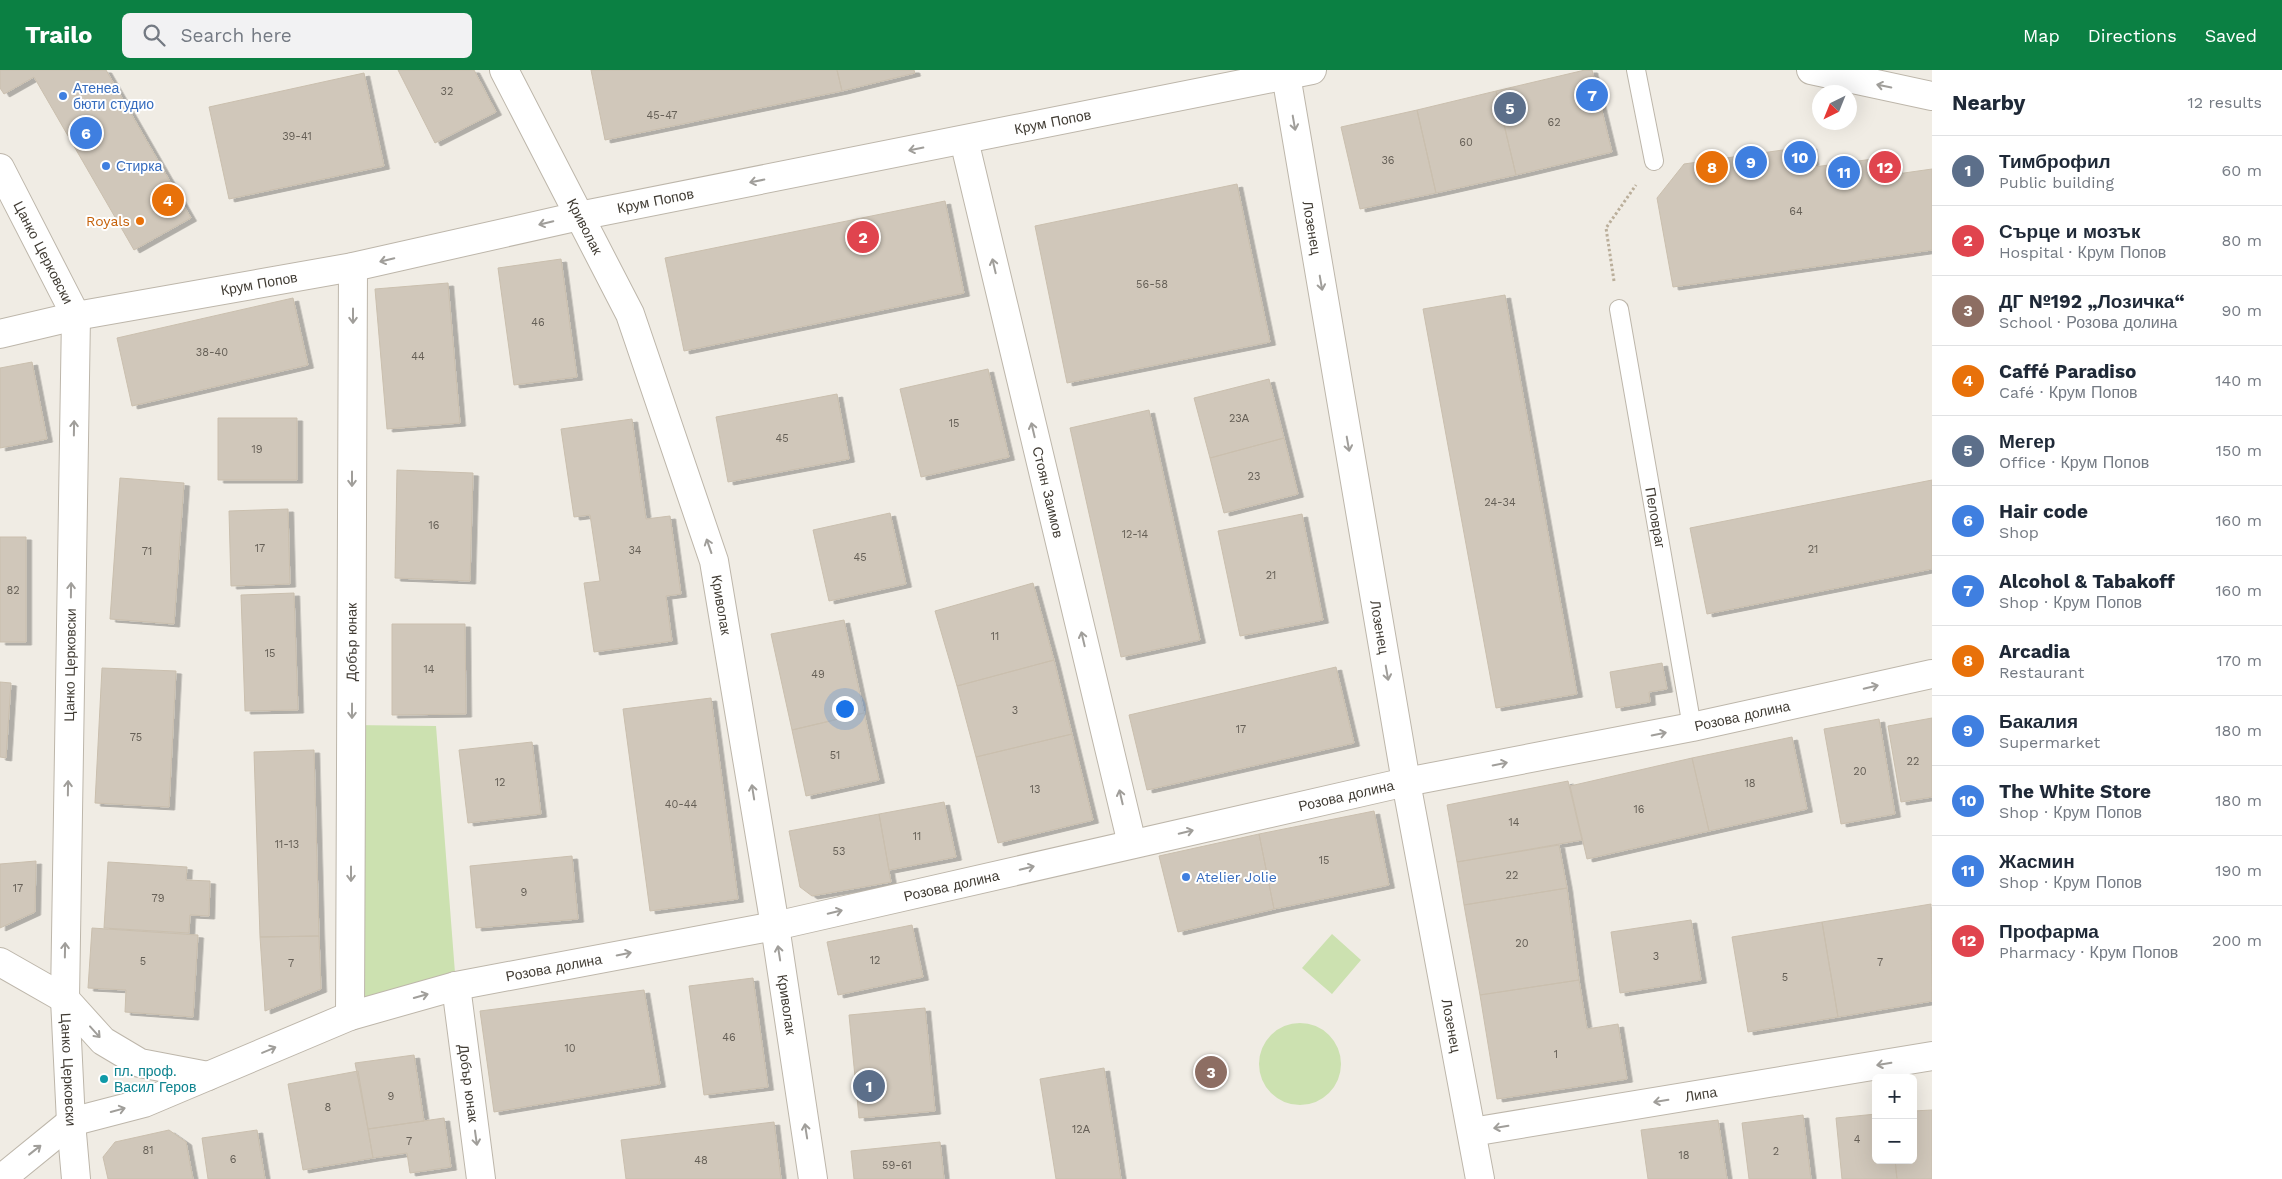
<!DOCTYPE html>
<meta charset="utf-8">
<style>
body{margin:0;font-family:"Work Sans",sans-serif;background:#f2f2f3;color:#1f2937}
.controls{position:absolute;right:15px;bottom:15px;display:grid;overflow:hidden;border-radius:8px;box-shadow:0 5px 20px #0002}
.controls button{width:45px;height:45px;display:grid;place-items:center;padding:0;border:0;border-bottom:1px solid #e0e1e3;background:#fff;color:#1f2937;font:25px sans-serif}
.compass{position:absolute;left:1812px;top:15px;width:45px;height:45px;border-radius:50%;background:#fff;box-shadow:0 5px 20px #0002;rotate:223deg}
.you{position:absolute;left:844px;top:638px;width:18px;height:18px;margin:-12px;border:4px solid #fff;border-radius:50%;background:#1a73e8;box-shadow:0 0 0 8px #1a73e833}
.badge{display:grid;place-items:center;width:32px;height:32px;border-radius:50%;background:#0b8043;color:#fff;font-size:16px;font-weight:700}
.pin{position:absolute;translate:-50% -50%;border:2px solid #fff;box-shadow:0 1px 5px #0006}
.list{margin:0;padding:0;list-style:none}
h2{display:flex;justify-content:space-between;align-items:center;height:65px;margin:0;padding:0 20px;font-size:21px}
h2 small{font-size:16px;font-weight:400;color:#747a83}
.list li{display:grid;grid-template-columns:32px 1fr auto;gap:15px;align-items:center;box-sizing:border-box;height:70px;padding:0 20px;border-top:1px solid #e0e1e3}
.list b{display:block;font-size:19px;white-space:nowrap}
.list p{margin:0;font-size:16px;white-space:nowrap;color:#747a83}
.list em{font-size:16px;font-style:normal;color:#747a83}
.icon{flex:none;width:28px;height:28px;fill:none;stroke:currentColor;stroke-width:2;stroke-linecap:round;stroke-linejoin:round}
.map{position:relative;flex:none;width:1932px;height:1109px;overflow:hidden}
header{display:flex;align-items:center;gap:30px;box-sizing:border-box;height:70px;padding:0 25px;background:#0b8043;color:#fff}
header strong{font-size:24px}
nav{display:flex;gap:28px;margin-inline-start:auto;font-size:18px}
.search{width:350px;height:45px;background:#f2f2f3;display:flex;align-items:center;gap:12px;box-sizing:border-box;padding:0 18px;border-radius:8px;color:#747a83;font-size:19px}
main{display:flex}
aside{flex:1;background:#fff}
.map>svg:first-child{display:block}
.green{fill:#cce1b0}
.building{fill:#d0c7ba;stroke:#cabfae;filter:url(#shadow)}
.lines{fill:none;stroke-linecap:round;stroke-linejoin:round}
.service-casing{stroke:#bdb6aa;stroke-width:20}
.minor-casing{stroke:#bdb6aa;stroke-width:30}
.path{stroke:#baae9a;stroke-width:3;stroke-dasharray:2.5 2.5;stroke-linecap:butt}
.service{stroke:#fff;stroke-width:18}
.minor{stroke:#fff;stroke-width:28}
.oneway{stroke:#a09e9a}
.shop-dot{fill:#3f7fe0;stroke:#fff;stroke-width:2}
.food-dot{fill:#e8710a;stroke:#fff;stroke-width:2}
.culture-dot{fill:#0f9aa8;stroke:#fff;stroke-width:2}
.labels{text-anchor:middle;stroke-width:4;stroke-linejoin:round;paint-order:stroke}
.number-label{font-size:11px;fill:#655f56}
.shop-label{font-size:14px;fill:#366cbe;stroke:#fff;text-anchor:start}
.street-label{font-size:14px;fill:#413c34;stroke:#fff}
.food-label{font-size:14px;fill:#c56008;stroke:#fff;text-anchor:end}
.culture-label{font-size:14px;fill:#0d838f;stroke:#fff;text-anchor:start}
</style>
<header>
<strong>Trailo</strong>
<div class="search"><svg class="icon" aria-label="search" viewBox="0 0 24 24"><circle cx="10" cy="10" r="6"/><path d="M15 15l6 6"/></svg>Search here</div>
<nav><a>Map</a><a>Directions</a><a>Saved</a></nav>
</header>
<main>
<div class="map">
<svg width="1932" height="1109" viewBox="0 0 1932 1109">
<defs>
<filter id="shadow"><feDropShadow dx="5.5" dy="3" stdDeviation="0" flood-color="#0004"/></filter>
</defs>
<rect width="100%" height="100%" fill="#f0ece4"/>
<path class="green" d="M352 655 436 656 456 916 350 946Z
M1332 864 1361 890 1332 924 1302 898Z
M1259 994a41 41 0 1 1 82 0a41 41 0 1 1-82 0Z"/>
<path class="building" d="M0 0H106L191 148 134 180 34 7 4 24 0 18Z
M398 0H474L496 42 435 73Z
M591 0H837L842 21 605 70Z
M837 0H914L915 3 842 21Z
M1585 0H1592L1612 82 1516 105 1496 21Z
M364 3 384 96 229 129 209 37Z
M1496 21 1516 105 1436 123 1417 40Z
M1417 40 1436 123 1360 139 1341 57Z
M1811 76 1814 97 1895 86 1897 104 1932 99V180L1673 217 1657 128 1684 94Z
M1237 114 1270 272 1067 313 1035 156Z
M945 131 964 223 684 281 665 188Z
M561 189 577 307 514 315 498 198Z
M448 213 460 353 387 359 375 219Z
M1505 225 1577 624 1496 638 1423 239Z
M293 228 308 295 132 336 117 268Z
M32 292 47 369 0 378V298Z
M988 299 1009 387 921 407 900 319Z
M1269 309 1284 368 1210 388 1194 328Z
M837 324 849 389 728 412 716 347Z
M1149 340 1200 570 1121 587 1070 358Z
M218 348H297V410H218Z
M632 349 646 449 670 446 681 524 666 526 672 571 594 582 584 513 600 511 590 445 574 447 561 359Z
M1284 368 1298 424 1224 443 1210 388Z
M397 400 473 403 470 511 395 508Z
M120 408 184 413 174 554 110 549Z
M1932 410V499L1707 544 1690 458Z
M288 439 290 514 231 516 229 441Z
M890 443 906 514 829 531 813 460Z
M1302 444 1323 550 1240 566 1218 461Z
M0 467H26V572H0Z
M1033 513 1054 590 957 616 935 541Z
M294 523 298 640 245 641 241 525Z
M844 550 864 643 792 660 771 564Z
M392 554H465L466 644 392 645Z
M1054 590 1072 664 976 687 957 616Z
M1662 593 1667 619 1649 622 1650 632 1616 638 1610 602Z
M1336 597 1354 673 1147 720 1129 645Z
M102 598 176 601 169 737 95 733Z
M0 612 11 613 6 688 0 687Z
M711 628 738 829 650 841 623 639Z
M864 643 879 710 806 726 792 660Z
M1932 648V727L1901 732 1888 656Z
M1879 649 1895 744 1841 754 1824 659Z
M1072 664 1093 750 998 773 976 687Z
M1792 667 1807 739 1709 761 1692 688Z
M532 672 541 744 468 753 459 680Z
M314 680 319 866 260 867 254 682Z
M1692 688 1709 761 1587 789 1570 716Z
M1568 711 1582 770 1457 792 1447 735Z
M944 732 956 787 889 800 879 744Z
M1374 741 1389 815 1274 839 1259 764Z
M879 744 891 812 812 826 800 817 789 761Z
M1259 764 1274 839 1178 862 1159 786Z
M1559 775 1567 818 1464 835 1457 792Z
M572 786 578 849 476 858 470 796Z
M36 791 35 842 0 858V794Z
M108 792 187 797 186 810 210 811 209 846 190 845 189 863 104 858Z
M1567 818 1579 910 1480 925 1464 835Z
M1931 834 1932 931 1838 947 1822 852Z
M1691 850 1701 910 1620 923 1611 862Z
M1822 852 1838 947 1748 962 1732 867Z
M912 855 923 907 838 925 827 872Z
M92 858 198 865 193 947 125 942 126 920 88 918Z
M319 866 321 919 265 941 260 867Z
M753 908 768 1017 704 1025 689 916Z
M1579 910 1587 959 1618 954 1627 1009 1497 1029 1480 925Z
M644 920 660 1014 494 1042 480 941Z
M925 938 935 1041 859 1048 849 945Z
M414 985 424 1051 368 1059 355 993Z
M1104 998 1121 1109H1056L1040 1009Z
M358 1001 373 1088 303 1100 288 1014Z
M1932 1040V1109H1897L1895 1090H1913V1041Z
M1876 1044V1090H1895L1897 1109H1842L1836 1048Z
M1803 1045 1811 1109H1749L1742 1053Z
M444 1048 451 1097 410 1103 407 1083 373 1088 368 1059Z
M1718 1050 1727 1109H1648L1641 1060Z
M774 1052 781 1109H626L621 1070Z
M169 1060 186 1072 193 1109H108L103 1087 115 1072Z
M257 1060 265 1109H208L202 1068Z
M940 1072 944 1109H854L851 1081Z"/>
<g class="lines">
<defs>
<g id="service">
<path d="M1636 0 1654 91"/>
<path id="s1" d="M1619 239 1692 657"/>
</g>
<g id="minor">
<path id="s2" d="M504 0 630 244 714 491 775 856 813 1109"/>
<path d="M1811 0 1932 26"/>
<path id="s3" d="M1286 5 1406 712 1480 1109"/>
<path id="s4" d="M964 70 1132 774"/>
<path id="s5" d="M0 98 76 246 65 929 71 1052 76 1109"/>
<path id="s6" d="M0 264 76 246 353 197 579 146 1312 0"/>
<path d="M0 892 65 929 103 971 140 993 208 1006"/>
<path id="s7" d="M456 916 481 1109"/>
<path id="s8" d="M350 946 353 197"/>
<path id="s9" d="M1472 1062 1932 986"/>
<path id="s10" d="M1 1109 71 1052 144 1033 350 946 456 916 775 856 1406 712 1692 657 1932 604"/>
</g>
</defs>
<use href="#service" class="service-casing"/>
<use href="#minor" class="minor-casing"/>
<path class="path" d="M1614 211 1606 158 1636 115"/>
<use href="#service" class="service"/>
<use href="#minor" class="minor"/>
</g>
<defs><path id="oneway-shaft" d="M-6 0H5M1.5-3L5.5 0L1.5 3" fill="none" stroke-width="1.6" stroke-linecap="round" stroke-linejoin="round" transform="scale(1.25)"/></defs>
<g class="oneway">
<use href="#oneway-shaft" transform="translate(1884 16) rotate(-168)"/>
<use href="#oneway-shaft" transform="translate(1294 53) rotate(80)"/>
<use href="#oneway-shaft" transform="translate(916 79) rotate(169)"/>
<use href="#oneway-shaft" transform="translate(757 111) rotate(169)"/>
<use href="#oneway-shaft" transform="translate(546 153) rotate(167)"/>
<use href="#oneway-shaft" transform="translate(387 190) rotate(167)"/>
<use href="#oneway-shaft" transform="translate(994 196) rotate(-103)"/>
<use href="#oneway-shaft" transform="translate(1321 213) rotate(80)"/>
<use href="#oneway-shaft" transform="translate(353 246) rotate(90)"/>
<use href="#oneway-shaft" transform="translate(74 358) rotate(-89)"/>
<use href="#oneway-shaft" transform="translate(1033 360) rotate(-103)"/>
<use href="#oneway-shaft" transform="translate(1348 374) rotate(80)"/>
<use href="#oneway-shaft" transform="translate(352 409) rotate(90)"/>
<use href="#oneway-shaft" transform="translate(709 476) rotate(-109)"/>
<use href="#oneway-shaft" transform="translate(71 520) rotate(-89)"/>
<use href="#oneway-shaft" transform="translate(1083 569) rotate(-103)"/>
<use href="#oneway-shaft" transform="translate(1387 603) rotate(80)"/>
<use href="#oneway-shaft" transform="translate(1871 617) rotate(-13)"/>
<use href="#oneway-shaft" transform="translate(352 641) rotate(90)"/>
<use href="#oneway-shaft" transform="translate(1659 664) rotate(-11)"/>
<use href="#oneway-shaft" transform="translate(1500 694) rotate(-11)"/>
<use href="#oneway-shaft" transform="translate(68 718) rotate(-89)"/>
<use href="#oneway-shaft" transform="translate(753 722) rotate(-99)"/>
<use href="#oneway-shaft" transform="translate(1121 727) rotate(-103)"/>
<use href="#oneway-shaft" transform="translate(1186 762) rotate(-13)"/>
<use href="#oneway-shaft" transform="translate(1027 798) rotate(-13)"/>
<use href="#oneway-shaft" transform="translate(351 804) rotate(90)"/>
<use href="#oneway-shaft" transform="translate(835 842) rotate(-13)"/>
<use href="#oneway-shaft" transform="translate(65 880) rotate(-89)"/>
<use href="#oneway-shaft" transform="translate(779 883) rotate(-99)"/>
<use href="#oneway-shaft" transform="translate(624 884) rotate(-11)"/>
<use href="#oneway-shaft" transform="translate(421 926) rotate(-16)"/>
<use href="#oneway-shaft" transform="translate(95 962) rotate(48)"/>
<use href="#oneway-shaft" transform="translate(269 980) rotate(-23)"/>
<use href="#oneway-shaft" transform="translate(1884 994) rotate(171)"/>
<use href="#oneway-shaft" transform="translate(1661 1031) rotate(171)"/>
<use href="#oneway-shaft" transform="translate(118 1040) rotate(-15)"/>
<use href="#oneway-shaft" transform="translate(1501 1057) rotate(171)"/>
<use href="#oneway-shaft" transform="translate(806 1061) rotate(-99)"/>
<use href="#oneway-shaft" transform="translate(476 1068) rotate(82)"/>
<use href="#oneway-shaft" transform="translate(35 1080) rotate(-38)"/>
</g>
<g class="shop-dot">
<circle cx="63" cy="26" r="5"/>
<circle cx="106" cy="96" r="5"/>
<circle cx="1186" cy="807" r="5"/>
</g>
<circle class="food-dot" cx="140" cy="151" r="5"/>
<circle class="culture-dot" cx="104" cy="1009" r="5"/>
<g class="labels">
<g class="number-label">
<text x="447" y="25">32</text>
<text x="662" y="49">45-47</text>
<text x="1554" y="56">62</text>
<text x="297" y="70">39-41</text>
<text x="1466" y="76">60</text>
<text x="1388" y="94">36</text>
<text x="1796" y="145">64</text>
<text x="1152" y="218">56-58</text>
<text x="538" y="256">46</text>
<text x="212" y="286">38-40</text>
<text x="418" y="290">44</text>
<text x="1239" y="352">23А</text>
<text x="954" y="357">15</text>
<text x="782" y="372">45</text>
<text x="257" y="383">19</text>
<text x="1254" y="410">23</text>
<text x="1500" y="436">24-34</text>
<text x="434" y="459">16</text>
<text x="1135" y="468">12-14</text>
<text x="260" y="482">17</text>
<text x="1813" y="483">21</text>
<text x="635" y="484">34</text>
<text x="147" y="485">71</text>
<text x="860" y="491">45</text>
<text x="1271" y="509">21</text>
<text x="13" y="524">82</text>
<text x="995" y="570">11</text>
<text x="270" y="587">15</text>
<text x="429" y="603">14</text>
<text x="818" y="608">49</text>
<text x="1015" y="644">3</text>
<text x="1241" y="663">17</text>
<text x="136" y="671">75</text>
<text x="835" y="689">51</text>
<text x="1913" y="695">22</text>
<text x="1860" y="705">20</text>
<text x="500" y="716">12</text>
<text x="1750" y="717">18</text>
<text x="1035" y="723">13</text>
<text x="681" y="738">40-44</text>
<text x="1639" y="743">16</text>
<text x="1514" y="756">14</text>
<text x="917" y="770">11</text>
<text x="287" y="778">11-13</text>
<text x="839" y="785">53</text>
<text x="1324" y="794">15</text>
<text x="1512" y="809">22</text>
<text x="18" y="822">17</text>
<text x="524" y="826">9</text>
<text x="158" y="832">79</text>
<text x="1522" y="877">20</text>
<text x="1656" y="890">3</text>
<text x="875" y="894">12</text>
<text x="143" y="895">5</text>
<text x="1880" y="896">7</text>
<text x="291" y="897">7</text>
<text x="1785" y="911">5</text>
<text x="729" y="971">46</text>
<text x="570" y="982">10</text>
<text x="1556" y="988">1</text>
<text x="391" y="1030">9</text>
<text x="328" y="1041">8</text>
<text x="1081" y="1063">12А</text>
<text x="1857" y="1073">4</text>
<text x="409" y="1075">7</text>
<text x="148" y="1084">81</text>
<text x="1776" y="1085">2</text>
<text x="1684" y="1089">18</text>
<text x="233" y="1093">6</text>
<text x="701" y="1094">48</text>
<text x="897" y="1099">59-61</text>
</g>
<g class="shop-label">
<text x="73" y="23">Атенеа<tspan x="73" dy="16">бюти студио</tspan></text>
<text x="116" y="101">Стирка</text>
<text x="1196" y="812">Atelier Jolie</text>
</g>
<g class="street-label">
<text dy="5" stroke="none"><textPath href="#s6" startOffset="1074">Крум Попов</textPath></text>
<text dy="5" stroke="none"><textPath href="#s6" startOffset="669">Крум Попов</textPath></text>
<text dy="5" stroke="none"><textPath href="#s2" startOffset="176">Криволак</textPath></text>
<text dy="5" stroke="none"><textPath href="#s3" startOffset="155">Лозенец</textPath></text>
<text dy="5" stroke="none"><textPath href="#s5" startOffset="95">Цанко Церковски</textPath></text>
<text dy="5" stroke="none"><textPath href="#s6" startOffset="264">Крум Попов</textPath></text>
<text dy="5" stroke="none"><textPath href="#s4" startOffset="362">Стоян Заимов</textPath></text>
<text dy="5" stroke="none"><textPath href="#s1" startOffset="212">Пеловраг</textPath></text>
<text dy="5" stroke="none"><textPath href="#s2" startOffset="580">Криволак</textPath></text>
<text dy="5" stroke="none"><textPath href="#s3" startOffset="560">Лозенец</textPath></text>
<text dy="5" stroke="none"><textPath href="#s8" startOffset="374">Добър юнак</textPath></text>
<text transform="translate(70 595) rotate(-89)" y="5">Цанко Церковски</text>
<text dy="5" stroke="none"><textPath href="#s10" startOffset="1814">Розова долина</textPath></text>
<text dy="5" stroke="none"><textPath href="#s10" startOffset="1410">Розова долина</textPath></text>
<text dy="5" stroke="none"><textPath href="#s10" startOffset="1005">Розова долина</textPath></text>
<text dy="5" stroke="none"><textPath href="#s10" startOffset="599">Розова долина</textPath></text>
<text dy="5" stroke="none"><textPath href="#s2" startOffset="985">Криволак</textPath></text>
<text dy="5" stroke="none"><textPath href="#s3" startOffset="965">Лозенец</textPath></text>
<text dy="5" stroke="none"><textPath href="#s5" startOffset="920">Цанко Церковски</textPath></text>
<text dy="5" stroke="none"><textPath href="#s7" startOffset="98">Добър юнак</textPath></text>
<text dy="5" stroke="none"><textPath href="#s9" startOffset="232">Липа</textPath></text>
</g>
<g class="food-label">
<text x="130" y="156">Royals</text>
</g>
<g class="culture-label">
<text x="114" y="1006">пл. проф.<tspan x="114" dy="16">Васил Геров</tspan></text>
</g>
</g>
</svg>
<div class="controls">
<button>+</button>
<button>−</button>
</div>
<svg class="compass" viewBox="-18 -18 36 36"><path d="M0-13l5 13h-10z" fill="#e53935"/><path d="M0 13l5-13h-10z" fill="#747a83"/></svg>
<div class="you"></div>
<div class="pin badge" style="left:869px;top:1016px;background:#5c6f8a">1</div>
<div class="pin badge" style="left:863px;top:167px;background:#e0444e">2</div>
<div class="pin badge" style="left:1211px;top:1002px;background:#8d6e63">3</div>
<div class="pin badge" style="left:168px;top:130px;background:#e8710a">4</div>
<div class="pin badge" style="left:1510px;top:38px;background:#5c6f8a">5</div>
<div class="pin badge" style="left:86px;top:63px;background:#3f7fe0">6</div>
<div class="pin badge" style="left:1592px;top:25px;background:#3f7fe0">7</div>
<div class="pin badge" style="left:1712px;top:97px;background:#e8710a">8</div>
<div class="pin badge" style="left:1751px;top:92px;background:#3f7fe0">9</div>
<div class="pin badge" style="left:1800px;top:87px;background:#3f7fe0">10</div>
<div class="pin badge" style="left:1844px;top:102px;background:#3f7fe0">11</div>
<div class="pin badge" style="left:1885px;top:97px;background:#e0444e">12</div>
</div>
<aside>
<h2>Nearby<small>12 results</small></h2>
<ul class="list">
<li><span class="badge" style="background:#5c6f8a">1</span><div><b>Тимброфил</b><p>Public building</p></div><em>60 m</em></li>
<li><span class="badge" style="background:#e0444e">2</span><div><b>Сърце и мозък</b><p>Hospital · Крум Попов</p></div><em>80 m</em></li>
<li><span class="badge" style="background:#8d6e63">3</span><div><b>ДГ №192 „Лозичка“</b><p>School · Розова долина</p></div><em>90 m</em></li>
<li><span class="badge" style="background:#e8710a">4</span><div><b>Caffé Paradiso</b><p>Café · Крум Попов</p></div><em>140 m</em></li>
<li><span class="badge" style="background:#5c6f8a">5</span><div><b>Мегер</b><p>Office · Крум Попов</p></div><em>150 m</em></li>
<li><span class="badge" style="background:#3f7fe0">6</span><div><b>Hair code</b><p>Shop</p></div><em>160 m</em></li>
<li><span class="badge" style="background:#3f7fe0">7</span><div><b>Alcohol &amp; Tabakoff</b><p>Shop · Крум Попов</p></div><em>160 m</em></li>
<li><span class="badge" style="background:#e8710a">8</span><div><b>Arcadia</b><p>Restaurant</p></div><em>170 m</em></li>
<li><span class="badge" style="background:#3f7fe0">9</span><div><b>Бакалия</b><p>Supermarket</p></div><em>180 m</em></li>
<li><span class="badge" style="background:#3f7fe0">10</span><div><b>The White Store</b><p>Shop · Крум Попов</p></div><em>180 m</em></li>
<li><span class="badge" style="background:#3f7fe0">11</span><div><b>Жасмин</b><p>Shop · Крум Попов</p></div><em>190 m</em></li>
<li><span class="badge" style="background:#e0444e">12</span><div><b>Профарма</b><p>Pharmacy · Крум Попов</p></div><em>200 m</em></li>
</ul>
</aside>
</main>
